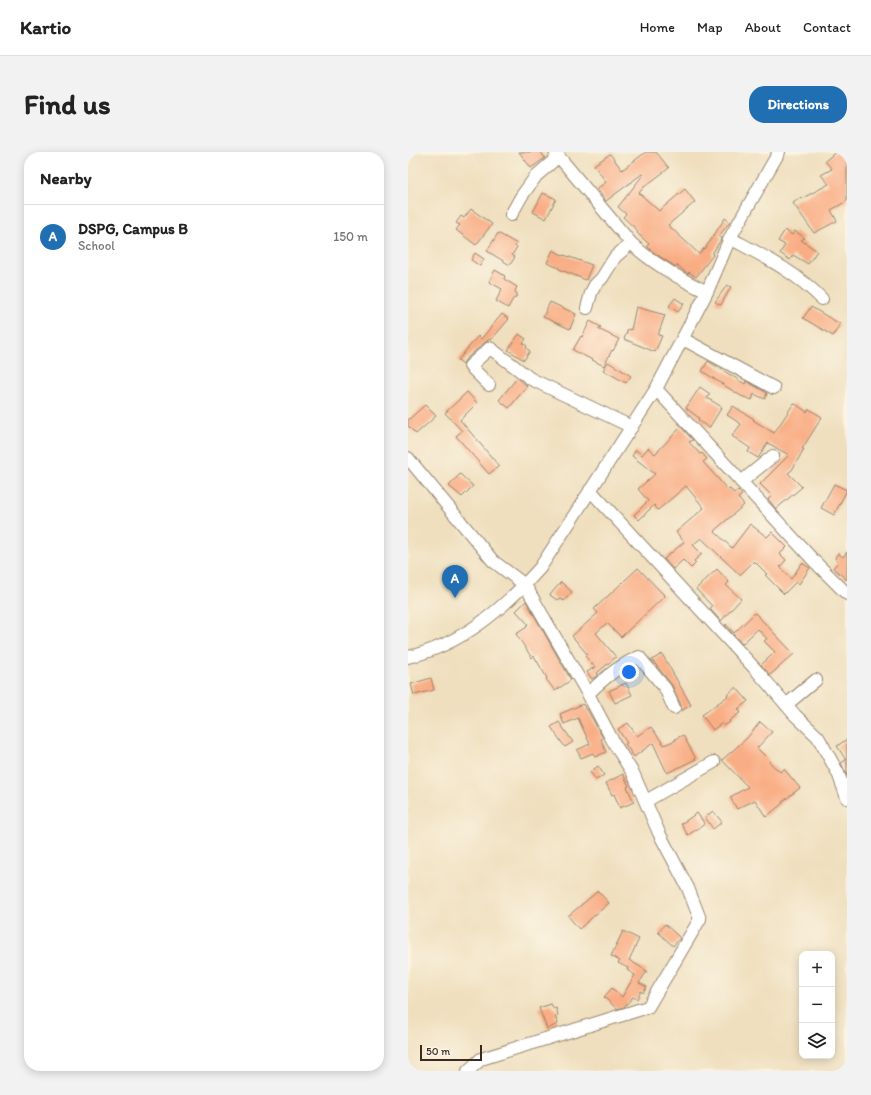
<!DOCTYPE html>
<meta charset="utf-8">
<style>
body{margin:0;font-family:Itim,sans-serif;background:#f2f2f2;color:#222}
.controls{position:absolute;right:12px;bottom:12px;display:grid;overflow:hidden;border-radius:8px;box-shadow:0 2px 10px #0003}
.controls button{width:36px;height:36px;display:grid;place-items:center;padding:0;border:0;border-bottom:1px solid #e0e0e0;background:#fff;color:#222;font:20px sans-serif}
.scale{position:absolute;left:12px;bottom:10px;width:62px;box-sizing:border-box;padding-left:4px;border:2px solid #3b2a1e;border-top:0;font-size:11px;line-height:14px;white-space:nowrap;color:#3b2a1e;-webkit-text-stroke:3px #fcf5e5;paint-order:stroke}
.you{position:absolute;left:221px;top:520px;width:14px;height:14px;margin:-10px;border:3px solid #fff;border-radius:50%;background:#1a73e8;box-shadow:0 0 0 6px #1a73e833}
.badge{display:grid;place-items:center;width:26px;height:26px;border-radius:50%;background:#1f6fb2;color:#fff;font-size:13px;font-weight:700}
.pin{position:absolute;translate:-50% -33px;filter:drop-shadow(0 1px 2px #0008)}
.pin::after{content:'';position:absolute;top:21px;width:14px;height:12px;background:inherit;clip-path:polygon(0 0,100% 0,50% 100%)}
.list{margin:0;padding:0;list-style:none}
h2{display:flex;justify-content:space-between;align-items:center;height:52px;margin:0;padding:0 16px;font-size:17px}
h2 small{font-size:13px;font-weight:400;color:#767676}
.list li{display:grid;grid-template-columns:26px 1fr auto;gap:12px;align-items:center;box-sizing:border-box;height:64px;padding:0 16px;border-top:1px solid #e0e0e0}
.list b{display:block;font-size:15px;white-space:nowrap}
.list p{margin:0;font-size:13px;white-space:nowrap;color:#767676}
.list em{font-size:13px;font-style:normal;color:#767676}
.icon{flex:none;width:22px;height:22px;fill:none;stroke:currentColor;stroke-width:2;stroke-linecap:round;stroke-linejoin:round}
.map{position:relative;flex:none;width:439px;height:919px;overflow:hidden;border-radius:16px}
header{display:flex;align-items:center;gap:24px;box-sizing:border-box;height:56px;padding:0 20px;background:#fff;border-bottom:1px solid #e0e0e0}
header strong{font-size:19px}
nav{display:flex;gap:22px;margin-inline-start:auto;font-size:14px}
.intro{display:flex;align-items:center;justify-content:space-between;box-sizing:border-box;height:96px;padding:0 24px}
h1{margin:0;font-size:28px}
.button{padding:10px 18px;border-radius:16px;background:#1f6fb2;color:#fff;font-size:14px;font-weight:700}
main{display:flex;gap:24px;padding:0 24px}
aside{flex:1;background:#fff;border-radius:16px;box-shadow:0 2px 10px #0003}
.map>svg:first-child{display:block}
.building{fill:#f9ad84}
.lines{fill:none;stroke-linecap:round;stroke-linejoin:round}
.minor-casing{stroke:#95846e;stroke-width:14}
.minor{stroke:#fff;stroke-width:12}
</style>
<header>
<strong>Kartio</strong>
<nav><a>Home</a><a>Map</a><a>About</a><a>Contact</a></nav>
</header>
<div class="intro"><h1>Find us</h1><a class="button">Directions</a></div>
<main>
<aside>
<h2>Nearby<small></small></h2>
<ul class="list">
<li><span class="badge">A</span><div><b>DSPG, Campus B</b><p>School</p></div><em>150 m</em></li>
</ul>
</aside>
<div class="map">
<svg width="439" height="919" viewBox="0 0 439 919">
<rect width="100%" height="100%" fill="#fcf5e5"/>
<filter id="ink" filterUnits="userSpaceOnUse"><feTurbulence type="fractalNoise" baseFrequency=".025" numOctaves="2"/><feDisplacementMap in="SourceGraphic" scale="8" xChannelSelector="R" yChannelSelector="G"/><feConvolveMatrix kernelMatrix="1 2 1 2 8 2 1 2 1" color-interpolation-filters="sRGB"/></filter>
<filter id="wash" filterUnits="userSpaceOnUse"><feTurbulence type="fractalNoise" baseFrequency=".012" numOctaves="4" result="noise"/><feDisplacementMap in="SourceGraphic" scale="16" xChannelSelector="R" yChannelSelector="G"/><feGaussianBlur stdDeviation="0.9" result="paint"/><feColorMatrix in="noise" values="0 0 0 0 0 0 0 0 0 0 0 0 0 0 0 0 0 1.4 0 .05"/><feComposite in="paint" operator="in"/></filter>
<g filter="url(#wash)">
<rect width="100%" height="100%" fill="#efdfbe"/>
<g id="blocks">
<path class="building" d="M111 0H133L137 6 123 16Z
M238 0H248L261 16 236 35 231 41 251 59 277 37 287 50 260 73 291 102 296 96 297 97 317 66 322 70 311 84 314 86 304 102 305 103 288 125 281 120 280 122 269 113 268 115 245 100 239 94 241 92 229 81 230 79 215 65 218 62 210 55 235 23 234 22 198 49 189 37 198 30 186 13 202 2 214 18Z
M428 0H439V49L423 58 429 69 406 81 385 51 392 46 393 47 421 32 413 23 424 17 417 9Z
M135 41 148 47 138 67 125 60Z
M63 57 84 72 68 93 48 78 52 73 48 71 53 64 56 66Z
M377 78 384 83 387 79 397 86 393 88 409 99 400 112 385 103 382 108 372 101 377 93 370 89Z
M90 81 109 92 107 94 109 95 104 103 107 105 102 113 79 99Z
M145 98 156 104V103L184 113 178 128 151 117V116L139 111Z
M67 101 76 107 72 114 63 108Z
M87 118 97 124 96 127 109 135 107 139 109 142 108 145 105 147 100 156 88 149 94 137 81 130Z
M319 133 323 135 313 153 307 150Z
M267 146 276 152 270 160 261 154Z
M142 150 168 162 162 177 135 165Z
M228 155 257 163 250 183 254 184 247 200 216 187 220 177 223 178Z
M403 155 432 172 425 184 395 166Z
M94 162 101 167 83 188 82 187 77 190 57 208 55 212 50 208 70 184 73 187Z
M182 169 193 175 190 177 211 187 205 199 204 198 196 214 165 198 173 184 174 185Z
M111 182 118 187 115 191 119 194 118 196 122 199 116 208 100 198Z
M300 209 337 232 338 229 359 241 357 247 346 242 344 248 333 244 294 219Z
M200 210 223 224 218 231 195 218Z
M109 226 119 234 101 256 91 248Z
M292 235 302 242 299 246 314 255 301 276 290 268 291 266 278 256Z
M59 240 69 251 52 268 91 314 81 322 48 284 54 279 37 261Z
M386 251 399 260 401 257 414 265 394 297H396L384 318 380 321 394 335 368 357 360 347 364 344 352 332 381 303 360 291 350 306 340 300 342 296 324 284 333 272 319 263 325 254 346 267 345 268 366 281Z
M17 253 28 264 8 282 0 274V268Z
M273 275 285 288 281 290 292 302 294 301 299 307 295 310 320 338 322 337 326 341 330 338 334 343 330 346 336 353 306 379 324 396 342 372 359 385 364 380 379 395 372 402 378 408 372 415 383 427 394 411 402 416 391 432 388 430 376 442 357 423 359 422 346 409 332 423 293 386 285 393 294 402 286 409 288 411 283 416 275 408 265 417 256 407 276 390 268 380 296 356 278 334 250 358 246 353 231 368 226 363 240 349 230 337 247 322 224 304 228 298 234 303 240 296 247 302Z
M52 322 65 334 54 345 41 334Z
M426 332 439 338 426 363 413 356Z
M439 400V428L425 416 430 410 427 406 430 401 435 405Z
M230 416 257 444 213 485 199 471 188 481 208 505 189 521 190 523 184 527 179 520 187 515 177 504 179 502 164 484 190 461 186 457Z
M309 417 321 430 318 433 333 447 313 469 302 457 304 454 288 437Z
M153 430 164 440 156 449 151 446 149 448 142 443Z
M118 449 163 528 147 539 138 527 139 526 126 504 124 506 108 482 119 475 118 473 120 472 108 459Z
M347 461 386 502 362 523 353 513 367 500 356 489 359 487 350 477 334 492 317 473 318 472 326 481Z
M254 502 283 553 273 559V553L264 533 244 508Z
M23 526 26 538 6 543 3 532Z
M218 531 224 543 207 551 201 539Z
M328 535 340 549 330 557 333 560 321 569 322 570 316 574 314 571 305 578 294 563 320 544 319 543Z
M175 552 178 558 179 557 195 586 193 587 198 600 187 605 185 601 173 606 169 598 182 592 170 566 156 572 152 562Z
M151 570 165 590 157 595 143 575Z
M352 570 364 580 349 596 362 609 361 610 372 620 376 617 392 636 374 650 375 651 358 665 347 648 329 657 322 645 340 635 314 608 339 586Z
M220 571 229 584 243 575 256 593 268 588 267 587 275 583 288 607 259 621 245 591 226 605 217 592 219 591 210 577Z
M439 587V624L433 611 438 608 429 594Z
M190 614 196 623 188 628 182 620Z
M215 622 221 634 219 635 226 650 212 656 206 642 204 643 198 631Z
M305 659 314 670 305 677 297 665Z
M289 661 297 672 280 683 273 672Z
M190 739 201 751 171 777 160 764Z
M257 772 272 786 265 794 250 780Z
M215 779 231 787 221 808 239 819 231 831 239 835 235 841 233 839 229 847 225 845 216 855 209 857 196 845 204 836 214 845 227 823 219 818 220 816 210 811 212 809 203 804Z
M143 852 146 857 148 856 150 863 147 864 150 872 139 877 131 856Z"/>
</g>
</g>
<g filter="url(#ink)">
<use href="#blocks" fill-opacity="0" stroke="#95846e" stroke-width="1"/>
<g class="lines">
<defs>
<path id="minor" d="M147 0 223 91C245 112 272 127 299 140
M103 63 113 45 128 24 151 4
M322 86C355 104 388 120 414 147
M179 156 183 141 187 133 194 126 207 105 223 91
M275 187 366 236
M81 233 62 214 82 196 123 227 224 275
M248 237 407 410 439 442
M0 306 85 409 117 433 180 542 207 593 225 621 251 681 280 736 292 767 240 855 73 907 60 919
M333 330 365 304
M182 338 350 520 387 563 410 585 430 621 439 646
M0 505C54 493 97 455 132 416L248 237 299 140 322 86 371 0
M180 542C195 527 211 513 231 505L257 536 266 556
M378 553 408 528
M238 649 306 610"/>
</defs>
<use href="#minor" class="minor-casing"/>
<use href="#minor" class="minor"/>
</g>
</g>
</svg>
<div class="controls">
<button>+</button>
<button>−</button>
<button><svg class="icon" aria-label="layers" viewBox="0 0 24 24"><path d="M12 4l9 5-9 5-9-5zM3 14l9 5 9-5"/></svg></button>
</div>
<div class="scale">50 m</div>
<div class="you"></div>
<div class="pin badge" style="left:47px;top:446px">A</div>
</div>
</main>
